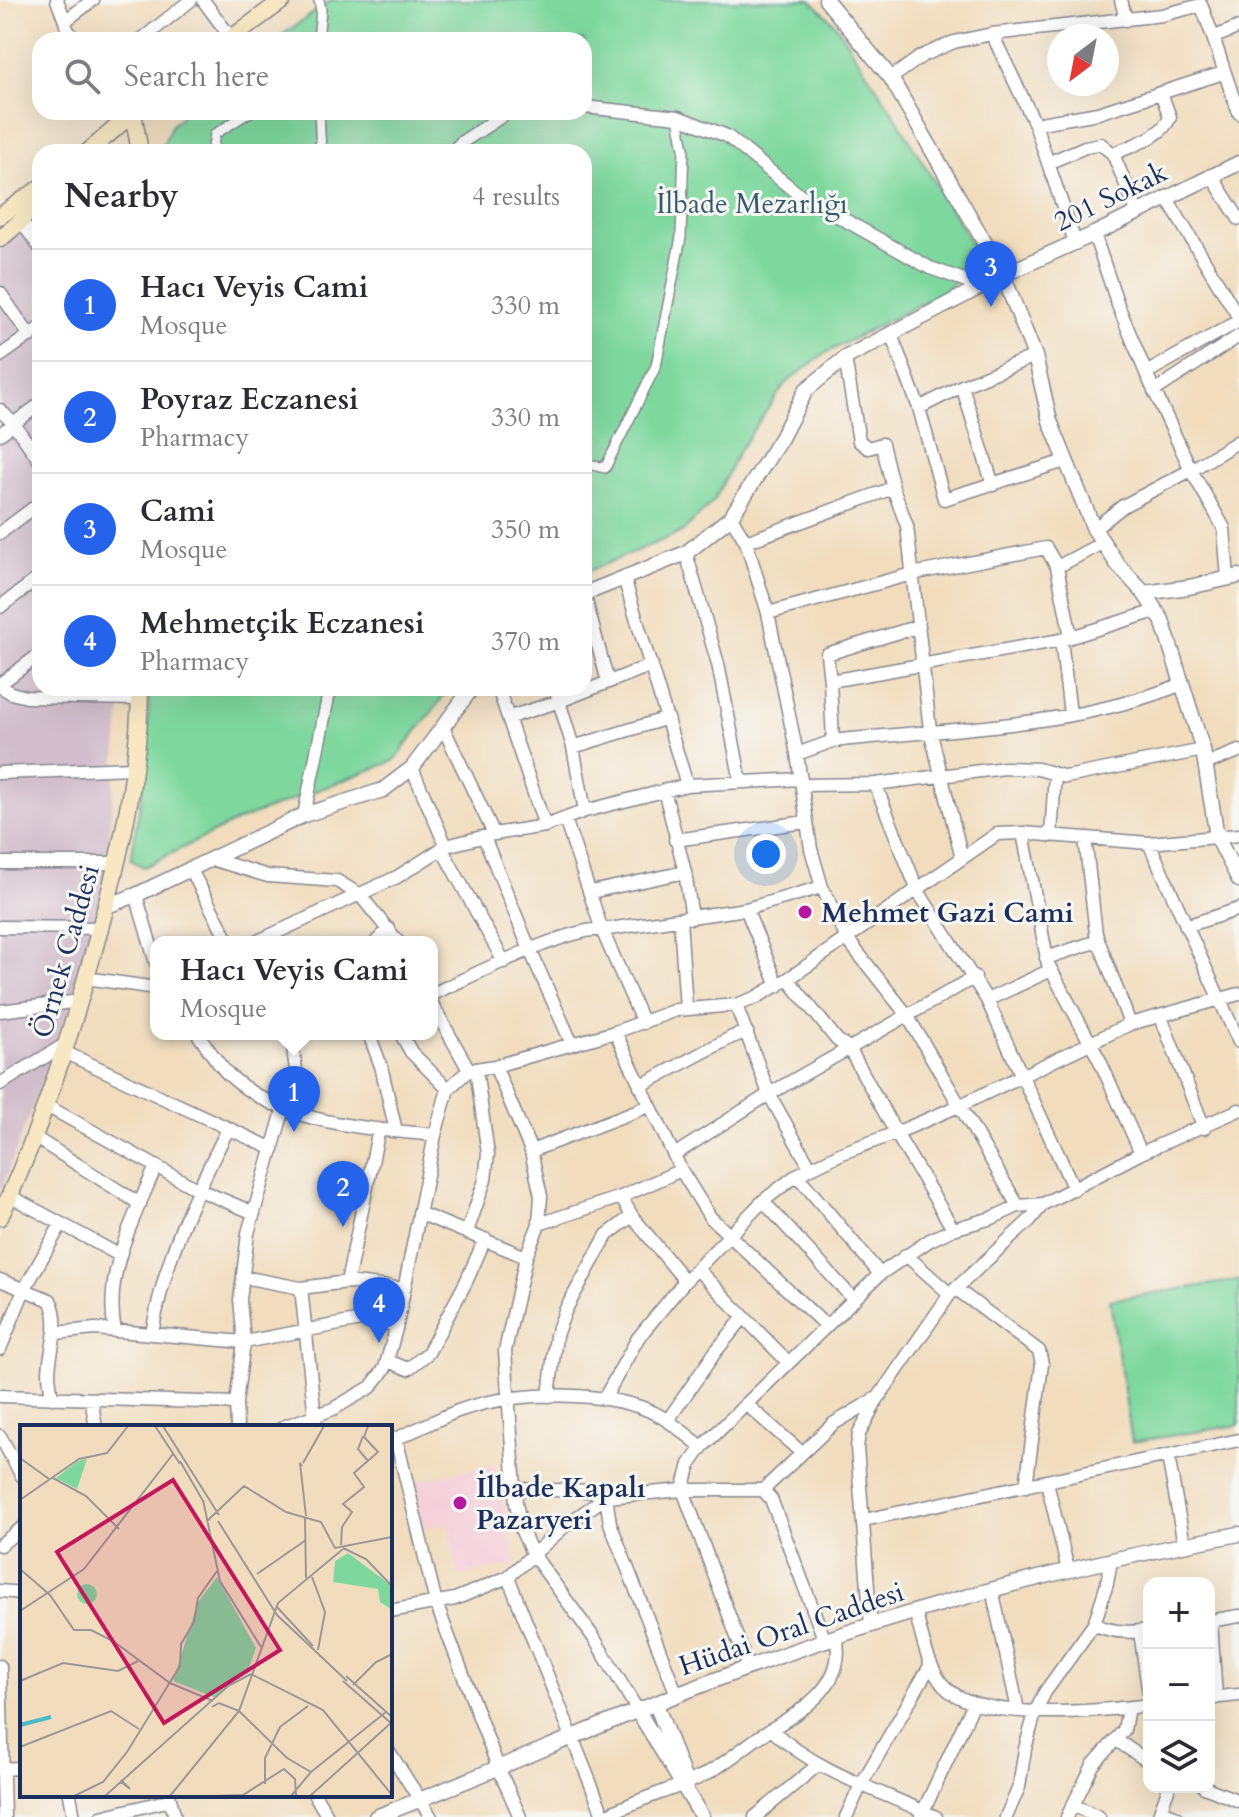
<!DOCTYPE html>
<meta charset="utf-8">
<style>
body{margin:0;font-family:Cardo,serif;background:#f7f7f7;color:#2b2b33}
.controls{position:absolute;right:24px;bottom:24px;display:grid;overflow:hidden;border-radius:16px;box-shadow:0 8px 32px #0002}
.controls button{width:72px;height:72px;display:grid;place-items:center;padding:0;border:0;border-bottom:2px solid #e1e1e2;background:#fff;color:#2b2b33;font:40px sans-serif}
.compass{position:absolute;left:1047px;top:24px;width:72px;height:72px;border-radius:50%;background:#fff;box-shadow:0 8px 32px #0002;rotate:212deg}
.you{position:absolute;left:766px;top:854px;width:28px;height:28px;margin:-20px;border:6px solid #fff;border-radius:50%;background:#1a73e8;box-shadow:0 0 0 12px #1a73e833}
.badge{display:grid;place-items:center;width:52px;height:52px;border-radius:50%;background:#2563eb;color:#fff;font-size:26px;font-weight:700}
.pin{position:absolute;translate:-50% -66px;filter:drop-shadow(0 2px 4px #0008)}
.pin::after{content:'';position:absolute;top:42px;width:28px;height:24px;background:inherit;clip-path:polygon(0 0,100% 0,50% 100%)}
.popup{position:absolute;left:150px;top:936px;width:288px;height:104px;box-sizing:border-box;display:grid;place-content:center;border-radius:16px;background:#fff;filter:drop-shadow(0 2px 6px #0005);font-size:26px;white-space:nowrap;color:#7c7c81}
.popup b{font-size:30px;color:#2b2b33}
.popup::after{content:'';position:absolute;left:50%;top:100%;margin-left:-16px;border:16px solid transparent;border-top-color:#fff}
.list{margin:0;padding:0;list-style:none}
h2{display:flex;justify-content:space-between;align-items:center;height:104px;margin:0;padding:0 32px;font-size:34px}
h2 small{font-size:26px;font-weight:400;color:#7c7c81}
.list li{display:grid;grid-template-columns:52px 1fr auto;gap:24px;align-items:center;box-sizing:border-box;height:112px;padding:0 32px;border-top:2px solid #e1e1e2}
.list b{display:block;font-size:30px;white-space:nowrap}
.list p{margin:0;font-size:26px;white-space:nowrap;color:#7c7c81}
.list em{font-size:26px;font-style:normal;color:#7c7c81}
.icon{flex:none;width:44px;height:44px;fill:none;stroke:currentColor;stroke-width:2;stroke-linecap:round;stroke-linejoin:round}
.map{position:relative;flex:none;width:1239px;height:1817px;overflow:hidden}
.search{position:absolute;background:#fff;box-shadow:0 8px 32px #0002;left:32px;top:32px;width:560px;height:88px;display:flex;align-items:center;gap:20px;box-sizing:border-box;padding:0 28px;border-radius:24px;color:#7c7c81;font-size:30px}
.panel{position:absolute;background:#fff;box-shadow:0 8px 32px #0002;left:32px;top:144px;width:560px;height:552px;border-radius:24px}
.map>svg:first-child{display:block}
.built{fill:#f5cfd9}
.industrial{fill:#d1bdcb}
.green{fill:#7ed89e;stroke:#4c847e;stroke-width:2}
.lines{fill:none;stroke-linecap:round;stroke-linejoin:round}
.pedestrian-casing{stroke:#86868e;stroke-width:12}
.minor-casing{stroke:#86868e;stroke-width:15}
.tertiary-casing{stroke:#86868e;stroke-width:17}
.secondary-casing{stroke:#86868e;stroke-width:19}
.pedestrian{stroke:#fff;stroke-width:9}
.minor{stroke:#fff;stroke-width:12}
.tertiary{stroke:#fff;stroke-width:14}
.secondary{stroke:#f7e8c3;stroke-width:16}
.poi-dot{fill:#b5179e;stroke:#f6f6f2;stroke-width:3}
.labels{text-anchor:middle;stroke-width:6;stroke-linejoin:round;paint-order:stroke}
.street-label{font-size:28px;fill:#1b2f5e;stroke:#f6f6f2}
.park-label{font-size:28px;fill:#34596e;stroke:#f6f6f2}
.poi-label{font-size:28px;font-weight:bold;fill:#1b2f5e;stroke:#f6f6f2;text-anchor:start}
.inset-river{fill:none;stroke:#4cb9c8;stroke-width:4}
.inset-road{fill:none;stroke:#9b9798;stroke-width:2}
.view{fill:#c2185b;fill-opacity:0.15;stroke:#c2185b;stroke-width:4}
.inset-edge{fill:none;stroke:#1b2f5e;stroke-width:4}
</style>
<div class="map">
<svg width="1239" height="1817" viewBox="0 0 1239 1817">
<rect width="100%" height="100%" fill="#f6f6f2"/>
<filter id="ink" filterUnits="userSpaceOnUse"><feTurbulence type="fractalNoise" baseFrequency=".0125" numOctaves="2"/><feDisplacementMap in="SourceGraphic" scale="16" xChannelSelector="R" yChannelSelector="G"/><feConvolveMatrix kernelMatrix="1 2 1 2 8 2 1 2 1" color-interpolation-filters="sRGB"/></filter>
<filter id="wash" filterUnits="userSpaceOnUse"><feTurbulence type="fractalNoise" baseFrequency=".006" numOctaves="4" result="noise"/><feDisplacementMap in="SourceGraphic" scale="32" xChannelSelector="R" yChannelSelector="G"/><feGaussianBlur stdDeviation="1.8" result="paint"/><feColorMatrix in="noise" values="0 0 0 0 0 0 0 0 0 0 0 0 0 0 0 0 0 1.4 0 .05"/><feComposite in="paint" operator="in"/></filter>
<g filter="url(#wash)">
<rect width="100%" height="100%" fill="#f1ddbe"/>
<path class="built" d="M495 1464 516 1564 458 1576 448 1523 423 1528 413 1482Z"/>
<path class="industrial" d="M40 193V688H123L100 928 0 1193V227Z"/>
<path class="green" d="M332 0H811L835 24 896 117 975 250 963 276 937 295 824 354 785 384 738 452 714 501 682 532 584 573V152H160L171 126 185 112H584V40H275Z
M149 688H450L394 761 237 821 144 867 131 860 147 760Z
M1239 1280V1425L1132 1442 1110 1300Z"/>
</g>
<g filter="url(#ink)">
<g class="lines">
<defs>
<path id="pedestrian" d="M318 40 321 10 319 0
M319 112 321 152
M212 152 215 134 250 112
M584 463 605 468 656 366 681 237 684 149 678 117"/>
<path id="minor" d="M57 0 65 21
M203 0 231 38
M1121 0 1126 20
M992 34 1035 124 1098 113 1223 73
M1215 37 1239 27
M75 40 67 29 65 21 93 0
M141 40 191 0
M891 78 922 56 954 42 992 34 1162 15 1201 5C1216 41 1225 77 1239 113
M584 107 678 117 727 136 797 193 930 268 981 286
M1035 124 1048 163 1085 147 1101 144 1113 154 1137 211
M452 152 462 142 508 112
M1113 154C1132 145 1162 138 1170 117L1161 93
M1048 163 1075 242
M1211 175 1239 219
M1166 197 1239 318
M21 221 40 248
M1094 234 1118 305 1146 373 1191 470 1224 528 1228 579
M0 293 30 336
M891 334 919 408 944 499 1065 461
M0 356 40 328
M845 358 859 441 868 448 882 444 893 488 907 526 930 730 962 858
M1146 373 1239 321
M962 386 993 485
M1154 391 1239 336
M919 408 962 386 1035 356
M0 410 14 424 40 461
M0 434 40 404
M731 517 746 542 768 613 797 754 811 849 822 887 847 939 907 1015 1018 1206
M1094 529 1123 506 1191 470 1239 441
M0 533 40 503
M746 542 893 488
M686 553 718 664 741 782
M1057 567 1071 637
M624 578 687 785
M584 594 608 682
M0 607 40 577
M768 613 912 574 1046 548 1057 567 1104 542
M1061 640 1070 714
M830 681 827 654 919 626
M0 684 40 654
M0 686 11 693 27 697 139 699
M498 688 545 826
M555 688 573 747 585 811
M510 717 560 701 652 665
M443 727 494 834
M833 741 830 681 1061 640 1156 611
M573 747 668 718
M797 754 833 741C949 728 1074 728 1182 684
M1205 764 1239 751
M412 768 446 846
M0 773 133 768
M875 784 918 891 987 1000 1074 1189
M803 785 875 784 1005 768 1038 769 1066 777 1203 750
M664 790 685 872 692 918
M304 815 330 688
M565 819 602 930 643 1023
M1023 833 1048 964 1100 1061 1141 1153
M1051 836 1055 774
M484 837 530 950 572 1044
M1085 838 1096 934 1130 1024
M675 840 806 822
M1149 843 1239 1042
M442 849 504 962
M211 859 268 876 337 881 360 895 398 942
M0 863H117
M190 868 229 942
M591 892 685 872
M136 895 156 963
M746 909 778 986
M680 919 686 1009
M1186 926 1239 909
M0 927 100 928
M256 942 397 877 446 846 494 834 545 826 585 811 687 785 801 779
M376 942 389 929
M1046 958 1098 941
M86 978 156 988
M788 979 837 1040 849 1048 896 1133 953 1229
M432 994C466 979 570 926 602 930L746 909 822 887
M987 1000 1051 970
M432 1004 469 1070
M736 1005 769 1094 810 1167
M0 1011 80 1001
M1161 1017 1204 1128
M615 1032 681 1170 710 1217 826 1326
M198 1034C207 1047 217 1063 228 1074 282 1125 366 1128 435 1135
M291 1034 296 1070V1112
M369 1034 381 1066 396 1131
M401 1034 411 1052 448 1089
M64 1052 273 1149
M495 1066 531 1151 541 1196 539 1224 526 1257 505 1351 516 1503 521 1529 532 1553 594 1638 638 1711
M0 1084 66 1044
M640 1086 732 1037 747 1032
M45 1105 197 1189 254 1213
M34 1137 140 1204
M531 1151 649 1106
M674 1155 769 1094 975 977
M797 1175 880 1274
M10 1196 119 1255
M621 1197 632 1216 685 1281
M763 1201 854 1300
M419 1213 526 1257
M539 1224 621 1197 681 1170
M467 1232 485 1180 488 1154 476 1069
M906 1255 950 1294
M697 1269 788 1362
M243 1277 301 1288 347 1282 404 1289
M0 1280 50 1300C62 1323 50 1347 49 1372 49 1380 51 1390 52 1398
M347 1282 379 1129
M301 1288 316 1427
M955 1288 1039 1351 1042 1364 1026 1486
M115 1331C103 1273 134 1218 156 1166
M56 1333 95 1329 244 1342 361 1320 397 1325
M152 1334C165 1256 193 1198 228 1129
M0 1349 24 1290 61 1224
M388 1361 408 1369 428 1353 466 1282 485 1239
M0 1396 236 1403
M549 1396 556 1335 566 1309 607 1235 632 1216
M91 1399 96 1427
M604 1399 638 1338 685 1281 763 1201 797 1175 842 1153 896 1133 961 1105 1130 1024 1239 994
M746 1404 802 1453
M668 1420 716 1351 744 1317
M237 1427 236 1403 244 1342 240 1300 248 1233 284 1108
M283 1427 333 1409 371 1387 385 1368 397 1325 435 1135 448 1089 469 1070 495 1066 615 1032 676 1010 736 1005 755 998 788 979 997 834 1023 833 1149 843 1239 835
M0 1436 22 1476
M396 1438 436 1603 498 1767 520 1817
M390 1441C413 1432 435 1420 458 1411 509 1392 588 1390 640 1407 664 1415 682 1431 702 1447
M1168 1456 1184 1544
M1047 1482 1068 1570
M515 1489 590 1491 606 1497 610 1523 677 1695
M864 1520 1239 1440
M0 1545 22 1528
M508 1577 604 1817
M992 1589 1018 1710
M0 1591 22 1593
M390 1611 455 1599 508 1577 566 1525 606 1497 683 1490H763
M915 1611C922 1635 927 1667 944 1686 980 1724 1101 1711 1149 1705
M1209 1621 1239 1616
M1211 1621 1216 1698
M1094 1624C1111 1633 1130 1633 1149 1630
M871 1626 857 1447 859 1434 878 1398 950 1294 1030 1220 1043 1204 1141 1153 1239 1110
M1140 1632 1149 1695
M825 1641 771 1499 763 1490 833 1424 875 1399
M0 1666 4 1817
M748 1667 683 1490 690 1464 702 1447 880 1274 930 1240 953 1229 992 1218 1018 1206 1043 1204
M1210 1698 1239 1695
M771 1729C815 1772 881 1791 936 1817
M1116 1740 1149 1762
M390 1753 431 1817
M0 1769 22 1768
M1204 1787 1239 1801
M70 1795 74 1817
M169 1795 175 1817
M315 1795 328 1817
M1073 1805 1099 1817
M1161 1810 1177 1817
M921 1816 974 1703
M101 1817 170 1800
M604 1817C635 1799 669 1792 700 1777 720 1768 738 1752 756 1739 792 1715 849 1690 836 1636
M755 1817 819 1764
M846 1817 862 1783 931 1664
M1006 1817 1019 1787 1025 1749 1035 1713 1045 1692 1094 1624 1107 1584 1111 1560
M1067 1817 1093 1765 1124 1730 1128 1708
M1158 1817 1169 1787"/>
<path id="tertiary" d="M826 0 891 78 1003 275 1035 356 1050 421 1094 529 1118 565 1144 593 1162 620 1203 750 1217 837 1239 880
M1144 593 1189 587 1239 576
M584 594 686 553 731 517 781 438 806 390 845 358 1003 275 1094 234 1239 163
M107 906 136 895 304 815 383 790 412 768 472 688
M656 1704 683 1775
M638 1711 702 1817
M376 1817C500 1769 622 1714 747 1668 907 1608 1072 1565 1239 1534"/>
<path id="secondary" d="M229 40 283 0
M133 113 140 152
M88 152 134 112
M0 216 40 188
M0 239 21 221 40 199
M0 1217C38 1136 66 1050 90 964 116 873 139 783 140 688"/>
</defs>
<use href="#pedestrian" class="pedestrian-casing"/>
<use href="#minor" class="minor-casing"/>
<use href="#tertiary" class="tertiary-casing"/>
<use href="#secondary" class="secondary-casing"/>
<use href="#pedestrian" class="pedestrian"/>
<use href="#minor" class="minor"/>
<use href="#tertiary" class="tertiary"/>
<use href="#secondary" class="secondary"/>
</g>
</g>
<g class="poi-dot">
<circle cx="805" cy="912" r="8"/>
<circle cx="460" cy="1503" r="8"/>
</g>
<g class="labels">
<g class="street-label">
<text transform="translate(1110 196) rotate(-26)" y="10">201 Sokak</text>
<text transform="translate(65 951) rotate(-74)" y="10">Örnek Caddesi</text>
<text transform="translate(791 1628) rotate(-19)" y="10">Hüdai Oral Caddesi</text>
</g>
<g class="park-label">
<text x="752" y="213">İlbade Mezarlığı</text>
</g>
<g class="poi-label">
<text x="821" y="922">Mehmet Gazi Cami</text>
<text x="476" y="1497">İlbade Kapalı<tspan x="476" dy="32">Pazaryeri</tspan></text>
</g>
</g>
<g transform="translate(20 1425)">
<rect width="372" height="372" fill="#f1ddbe"/>
<path d="M67 34 57 64 36 53 58 36ZM328 128 372 161V185L360 177 358 164 313 157 315 136ZM197 152 236 223 228 245 196 273 153 256 178 177ZM57 169a10 10 0 1 1 20 0a10 10 0 1 1-20 0Z" fill="#7ed89e"/>
<path class="inset-river" d="M0 300 31 292"/>
<path class="inset-road" d="M135 1 160 39M143 1 199 90M343 11 338 24 348 36M0 33 29 54M160 36 183 76M283 38 304 1M282 41 280 38 286 91M33 53 66 71 99 104M0 75 59 34 87 28 108 1M183 75 200 156 241 222M285 93 286 153M187 96 224 61 266 87 301 97 315 123 372 112M198 96 257 190 327 256M321 120 322 102 332 87 323 79 344 62 334 48 358 27 344 12 348 1M323 123 346 134 372 161M0 144 30 170 54 205H71L93 216 150 258 193 276M237 149 286 115M292 152 305 187 298 225M257 182 293 221M0 186 64 144 153 29M231 249 303 285 372 370M326 251 372 292M0 256 43 238 98 246 118 236M323 256 372 299M333 260 356 237 372 229M192 282 199 278 219 286M219 286 267 333 291 347M0 322 91 286 119 304M100 356 110 364 101 355M245 359V333L260 302 288 281M54 371 83 357 107 327 160 241 161 219 174 197 178 173 197 146M85 371 208 261 231 249M150 371 219 286 258 178 323 124M194 371 223 370 264 344 275 354 276 371M271 371 291 347 366 287M290 371 372 297"/>
<path class="view" d="M153 55 260 225 144 298 37 127Z"/>
<rect width="372" height="372" class="inset-edge"/>
</g>
</svg>
<div class="controls">
<button>+</button>
<button>−</button>
<button><svg class="icon" aria-label="layers" viewBox="0 0 24 24"><path d="M12 4l9 5-9 5-9-5zM3 14l9 5 9-5"/></svg></button>
</div>
<svg class="compass" viewBox="-18 -18 36 36"><path d="M0-13l5 13h-10z" fill="#e53935"/><path d="M0 13l5-13h-10z" fill="#7c7c81"/></svg>
<div class="you"></div>
<div class="pin badge" style="left:294px;top:1132px">1</div>
<div class="popup"><b>Hacı Veyis Cami</b>Mosque</div>
<div class="pin badge" style="left:343px;top:1227px">2</div>
<div class="pin badge" style="left:991px;top:307px">3</div>
<div class="pin badge" style="left:379px;top:1343px">4</div>
<div class="search"><svg class="icon" aria-label="search" viewBox="0 0 24 24"><circle cx="10" cy="10" r="6"/><path d="M15 15l6 6"/></svg>Search here</div>
<section class="panel">
<h2>Nearby<small>4 results</small></h2>
<ul class="list">
<li><span class="badge">1</span><div><b>Hacı Veyis Cami</b><p>Mosque</p></div><em>330 m</em></li>
<li><span class="badge">2</span><div><b>Poyraz Eczanesi</b><p>Pharmacy</p></div><em>330 m</em></li>
<li><span class="badge">3</span><div><b>Cami</b><p>Mosque</p></div><em>350 m</em></li>
<li><span class="badge">4</span><div><b>Mehmetçik Eczanesi</b><p>Pharmacy</p></div><em>370 m</em></li>
</ul>
</section>
</div>
